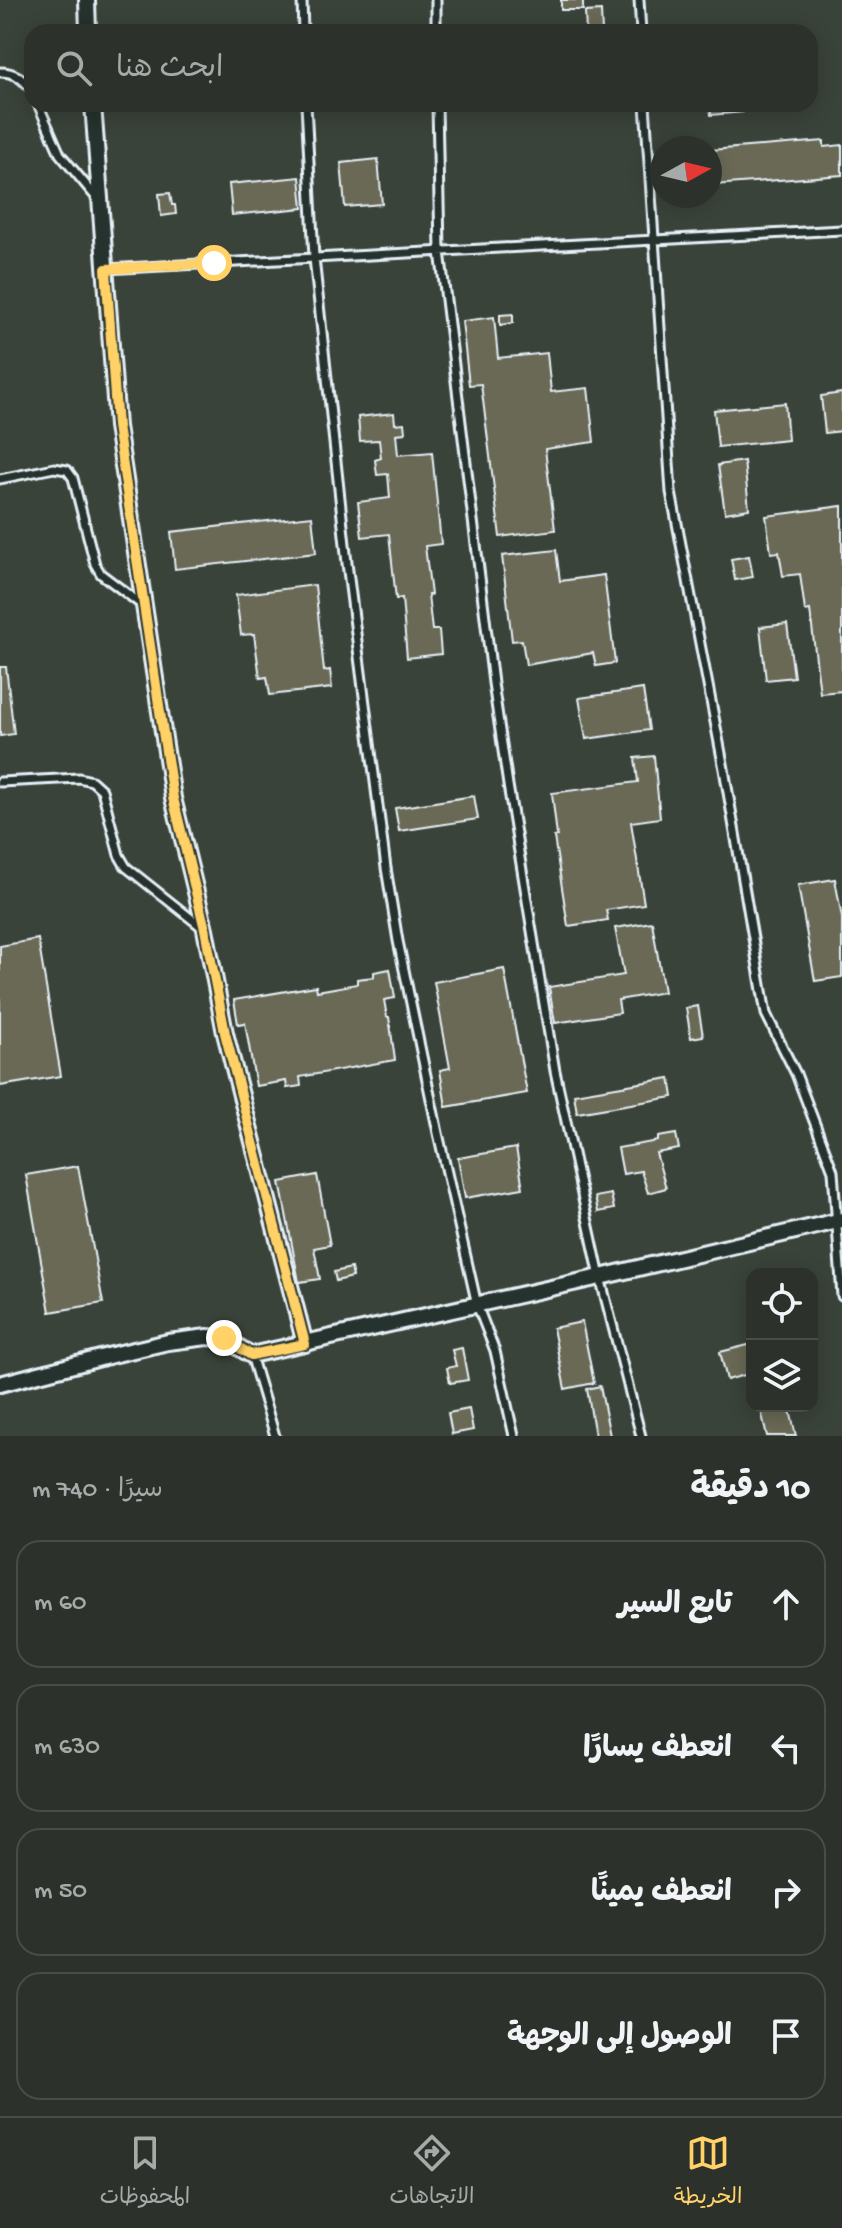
<!DOCTYPE html>
<html lang="ar">
<meta charset="utf-8">
<style>
body{margin:0;font-family:"Gochi Hand","Playpen Sans Arabic",sans-serif;background:#383e37;color:#f1f3f6;direction:rtl}
.controls{position:absolute;right:24px;bottom:24px;display:grid;overflow:hidden;border-radius:16px;box-shadow:0 4px 20px #0003}
.controls button{width:72px;height:72px;display:grid;place-items:center;padding:0;border:0;border-bottom:2px solid #484d47;background:#2c322b;color:#f1f3f6;font:40px sans-serif}
.compass{position:absolute;left:650px;top:136px;width:72px;height:72px;border-radius:50%;background:#2c322b;box-shadow:0 4px 20px #0003;rotate:82deg}
.stop{position:absolute;width:24px;height:24px;margin:-18px;border:6px solid #ffd166;border-radius:50%;background:#fff}
.stop.end{background:#ffd166;border-color:#fff;box-shadow:0 2px 8px #0008}
.list{margin:0;padding:0;list-style:none}
h2{display:flex;justify-content:space-between;align-items:center;height:104px;margin:0;padding:0 32px;font-size:34px}
h2 small{font-size:26px;font-weight:400;color:#a6aaa9}
.list li{display:grid;grid-template-columns:52px 1fr auto;gap:24px;align-items:center;box-sizing:border-box;height:128px;margin:0 16px 16px;padding:0 16px;border:2px solid #484d47;border-radius:24px}
.list b{display:block;font-size:30px;white-space:nowrap}
.list em{font-size:26px;font-style:normal;color:#a6aaa9}
.icon{flex:none;width:44px;height:44px;fill:none;stroke:currentColor;stroke-width:2;stroke-linecap:round;stroke-linejoin:round}
.map{position:relative;flex:none;width:842px;height:1436px;overflow:hidden;direction:ltr}
.search{position:absolute;background:#2c322b;box-shadow:0 4px 20px #0003;left:24px;right:24px;top:24px;height:88px;display:flex;align-items:center;gap:20px;box-sizing:border-box;padding:0 28px;border-radius:24px;color:#a6aaa9;font-size:30px}
.sheet{height:680px;background:#2c322b}
nav{display:flex;justify-content:space-around;align-items:center;box-sizing:border-box;height:112px;border-top:2px solid #484d47;background:#2c322b;font-size:22px;color:#a6aaa9}
nav a{display:grid;justify-items:center;gap:4px}
nav .on{color:#ffd166}
.map>svg:first-child{display:block}
.building{fill:#696954;stroke:#e8f1f8;stroke-width:2}
.lines{fill:none;stroke-linecap:round;stroke-linejoin:round}
.service-casing{stroke:#e8f1f8;stroke-width:13}
.minor-casing{stroke:#e8f1f8;stroke-width:20}
.service{stroke:#26332d;stroke-width:7}
.minor{stroke:#26332d;stroke-width:14}
.route{stroke:#ffd166;stroke-width:10}
</style>
<div class="map">
<svg width="842" height="1436" viewBox="0 0 842 1436">
<rect width="100%" height="100%" fill="#3a4339"/>
<filter id="ink" filterUnits="userSpaceOnUse"><feTurbulence type="fractalNoise" baseFrequency=".0125" numOctaves="2"/><feDisplacementMap in="SourceGraphic" scale="16" xChannelSelector="R" yChannelSelector="G"/><feConvolveMatrix kernelMatrix="1 2 1 2 8 2 1 2 1" color-interpolation-filters="sRGB"/></filter>
<g filter="url(#ink)">
<path class="building" d="M561 0H583V10H561Z
M601 11 602 32H586L585 12Z
M710 104H742L743 112 711 115Z
M824 141V147L842 145V175L714 185 711 150Z
M378 159 382 204 345 207 341 163Z
M300 177 303 208 232 215 229 184Z
M170 193 172 205H175L176 214 161 216 159 194Z
M513 314V323L500 325V315Z
M494 317 498 358 547 353 551 392 588 388 594 442 545 449 555 530 500 537 481 384 469 385 462 321Z
M842 393V431L825 433 821 396Z
M785 403 788 440 718 447 714 410Z
M394 413 395 424 404 423 405 433 396 434 398 455 432 452 441 544 425 546 431 595H428L432 630H439L441 654 407 658 402 598 396 599 389 534 362 537 358 502 390 498 388 474 377 475 375 460 381 458 379 440 360 441 358 417Z
M744 461 749 509 725 513 718 465Z
M842 506V691L820 693 810 610 805 611 800 574 783 576 779 552 771 553 766 516Z
M312 516 316 553 175 569 171 532Z
M556 550 560 581 604 575 615 663 596 666 593 653 526 665 522 640 512 641 502 556Z
M749 556 753 577 735 580 731 559Z
M315 585 324 671 330 670 332 688 270 695 267 677 260 678 254 634 241 635 236 595Z
M787 624 794 677 766 680 760 627Z
M0 667H6L14 734 0 736Z
M643 689 649 730 586 739 579 698Z
M654 756 660 818 631 822 644 904 606 910 608 920 568 926 554 837 557 836 552 793 638 782 635 758Z
M474 796 478 819 399 831 395 808Z
M835 879 842 918V977L815 981 798 885Z
M652 922 664 992 618 1000 620 1013 555 1023 549 987 624 975 615 928Z
M38 939 61 1076 0 1086V946Z
M390 969 395 998 384 1000 387 1017H389L395 1060 300 1077 301 1086 287 1088 286 1081 256 1086 245 1023 238 1024 234 1000 316 986 317 991 357 984V979L374 977V972Z
M504 969 527 1093 446 1107 440 1070 450 1068 434 982Z
M698 1006 703 1036 691 1038 686 1008Z
M670 1078 673 1097 577 1113 574 1094Z
M676 1134 679 1149 656 1153 666 1188 648 1193 641 1171 623 1174 618 1148 658 1141V1137Z
M516 1148 523 1188 465 1198 458 1158Z
M78 1166 103 1303 50 1312 26 1175Z
M317 1175 330 1245 314 1248 320 1279 299 1282 280 1182Z
M611 1194 614 1209 598 1212 595 1197Z
M351 1268 353 1277 336 1281 334 1272Z
M582 1322 594 1383 565 1389 553 1328Z
M752 1344V1373L727 1380 720 1352Z
M462 1348 468 1380 450 1383 447 1368 456 1366 452 1350Z
M600 1386 610 1436H595L587 1389Z
M760 1406H789L796 1436H767Z
M469 1409 473 1430 452 1434 448 1413Z"/>
<g class="lines">
<defs>
<path id="service" d="M302 0 303 32
M436 0V32
M639 0 641 32
M0 72C15 72 23 79 32 90
M38 104 60 154 96 197
M306 104 314 258 347 563 386 868 398 941 438 1133 477 1305 495 1351 514 1436
M437 104 440 251 493 683 508 785 555 1071 600 1277 641 1436
M645 104 671 492 724 769 766 1014 796 1074 833 1171 842 1296
M106 269 842 230
M0 479 54 468 67 470 73 478 95 564 101 574 142 605
M0 782 79 778 92 781 102 790 119 855 126 867 203 928
M251 1355 275 1436"/>
<path id="minor" d="M87 0 88 32
M93 104 117 426 173 798 205 929 225 1033 305 1344
M0 1384 112 1355 168 1342 207 1337 224 1338 251 1355 600 1277 842 1220"/>
</defs>
<use href="#service" class="service-casing"/>
<use href="#minor" class="minor-casing"/>
<use href="#service" class="service"/>
<use href="#minor" class="minor"/>
</g>
</g>
<g class="lines" filter="url(#ink)">
<path class="route" d="M214 263 106 269 117 426 173 798 205 929 225 1033 305 1344 251 1355 224 1338"/>
</g>
</svg>
<div class="controls">
<button><svg class="icon" aria-label="locate" viewBox="0 0 24 24"><circle cx="12" cy="12" r="6"/><path d="M12 2v4M12 18v4M2 12h4M18 12h4"/></svg></button>
<button><svg class="icon" aria-label="layers" viewBox="0 0 24 24"><path d="M12 4l9 5-9 5-9-5zM3 14l9 5 9-5"/></svg></button>
</div>
<svg class="compass" viewBox="-18 -18 36 36"><path d="M0-13l5 13h-10z" fill="#e53935"/><path d="M0 13l5-13h-10z" fill="#a6aaa9"/></svg>
<div class="stop" style="left:214px;top:263px"></div>
<div class="stop end" style="left:224px;top:1338px"></div>
<div class="search"><svg class="icon" aria-label="search" viewBox="0 0 24 24"><circle cx="10" cy="10" r="6"/><path d="M15 15l6 6"/></svg>ابحث هنا</div>
</div>
<section class="sheet">
<h2>10 دقيقة<small>سيرًا · 740 m</small></h2>
<ul class="list">
<li><svg class="icon" aria-label="ahead" viewBox="0 0 24 24"><path d="M12 20V5M6 11l6-6 6 6"/></svg><div><b>تابع السير</b></div><em>60 m</em></li>
<li><svg class="icon" aria-label="left" viewBox="0 0 24 24"><path d="M17 20v-9H6M10 6l-5 5 5 5"/></svg><div><b>انعطف يسارًا</b></div><em>630 m</em></li>
<li><svg class="icon" aria-label="right" viewBox="0 0 24 24"><path d="M7 20v-9h11M14 6l5 5-5 5"/></svg><div><b>انعطف يمينًا</b></div><em>50 m</em></li>
<li><svg class="icon" aria-label="arrive" viewBox="0 0 24 24"><path d="M6 21V4h12l-3 4 3 4H6"/></svg><div><b>الوصول إلى الوجهة</b></div></li>
</ul>
</section>
<nav>
<a class="on"><svg class="icon" aria-label="map" viewBox="0 0 24 24"><path d="M3 6l6-2 6 2 6-2v14l-6 2-6-2-6 2zM9 4v14M15 6v14"/></svg>الخريطة</a>
<a><svg class="icon" aria-label="directions" viewBox="0 0 24 24"><path d="M12 3l9 9-9 9-9-9zM9 14v-3h6M13 9l2 2-2 2"/></svg>الاتجاهات</a>
<a><svg class="icon" aria-label="saved" viewBox="0 0 24 24"><path d="M7 4h10v16l-5-4-5 4z"/></svg>المحفوظات</a>
</nav>
